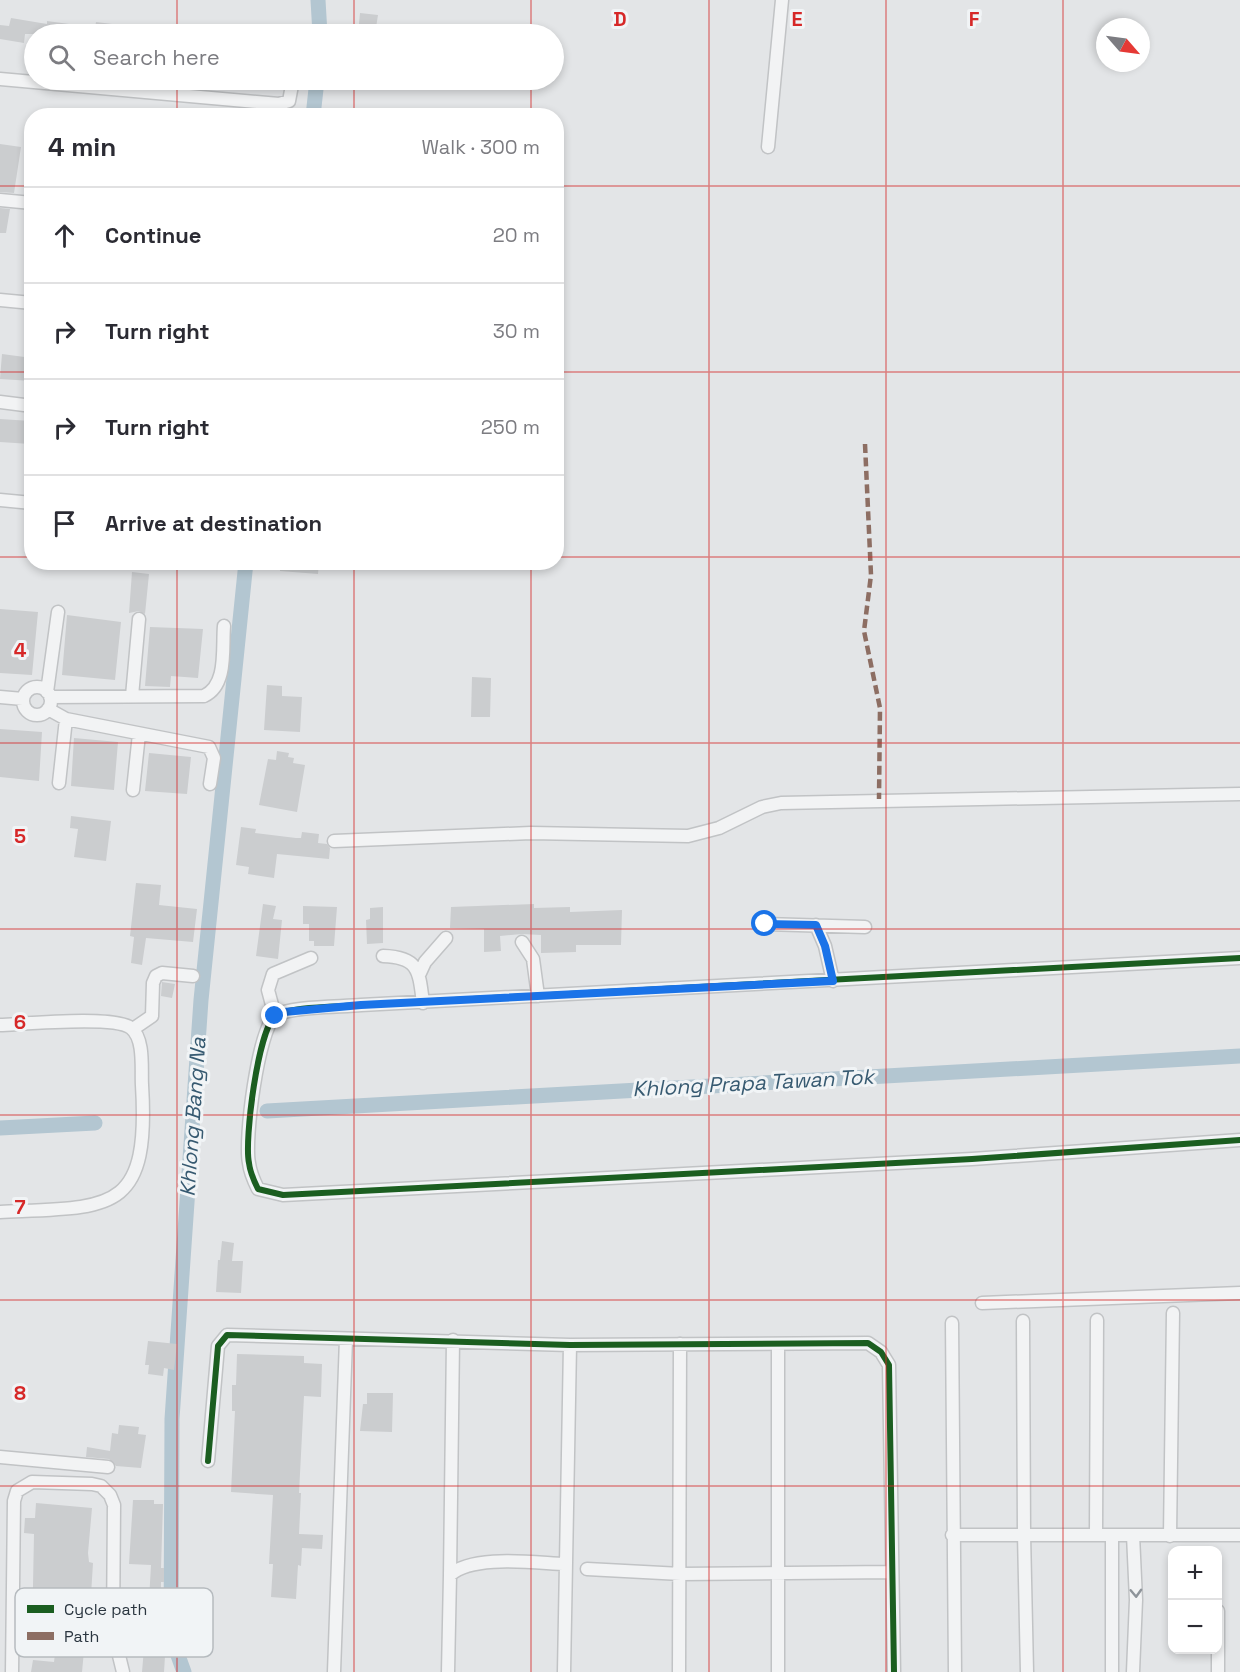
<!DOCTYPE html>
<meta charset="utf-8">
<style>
body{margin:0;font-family:"Space Grotesk",sans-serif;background:#f2f2f3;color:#2b2b33}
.controls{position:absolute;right:18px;bottom:18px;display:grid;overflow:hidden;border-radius:12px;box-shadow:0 3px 9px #0003}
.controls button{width:54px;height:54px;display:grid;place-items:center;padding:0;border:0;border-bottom:2px solid #e1e1e2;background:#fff;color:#2b2b33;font:30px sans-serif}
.compass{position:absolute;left:1096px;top:18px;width:54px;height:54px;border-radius:50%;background:#fff;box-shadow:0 3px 9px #0003;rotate:118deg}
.stop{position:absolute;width:18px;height:18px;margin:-14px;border:4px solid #1a73e8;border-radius:50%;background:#fff}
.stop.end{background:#1a73e8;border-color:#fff;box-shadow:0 2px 6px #0008}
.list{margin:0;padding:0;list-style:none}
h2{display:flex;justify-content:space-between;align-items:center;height:78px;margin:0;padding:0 24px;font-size:26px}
h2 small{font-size:20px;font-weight:400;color:#7c7c81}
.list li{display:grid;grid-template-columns:39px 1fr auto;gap:18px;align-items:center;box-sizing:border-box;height:96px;padding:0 24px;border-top:2px solid #e1e1e2}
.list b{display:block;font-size:22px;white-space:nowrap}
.list em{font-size:20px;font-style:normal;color:#7c7c81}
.icon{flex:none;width:33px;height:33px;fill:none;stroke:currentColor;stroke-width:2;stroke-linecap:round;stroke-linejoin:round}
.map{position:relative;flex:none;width:1240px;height:1672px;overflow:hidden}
.search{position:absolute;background:#fff;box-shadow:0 3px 9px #0003;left:24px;top:24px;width:540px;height:66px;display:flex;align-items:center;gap:15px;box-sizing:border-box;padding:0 21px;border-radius:33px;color:#7c7c81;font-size:22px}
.panel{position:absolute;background:#fff;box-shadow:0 3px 9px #0003;left:24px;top:108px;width:540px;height:462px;border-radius:24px}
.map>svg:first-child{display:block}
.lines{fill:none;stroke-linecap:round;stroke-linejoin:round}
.canal{stroke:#b3c6d1;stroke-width:15}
.building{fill:#cbcdcf}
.street-casing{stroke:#c1c3c5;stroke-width:15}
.street{stroke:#f2f3f4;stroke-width:12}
.quiet{stroke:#8d6e63;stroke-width:4.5;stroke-dasharray:9 4.5;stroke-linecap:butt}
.cycleway-casing{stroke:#f1f4f6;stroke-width:10}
.cycleway{stroke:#1b5e20;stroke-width:6}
.oneway{stroke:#8e949a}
.route{stroke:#1a73e8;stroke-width:8}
.grid{fill:none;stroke:#d62828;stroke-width:1.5;stroke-opacity:0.55}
.labels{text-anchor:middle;stroke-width:6;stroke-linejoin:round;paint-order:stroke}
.water-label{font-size:21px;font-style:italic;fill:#375a71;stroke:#f1f4f6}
.key{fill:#f1f4f6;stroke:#b6bbbf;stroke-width:1.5}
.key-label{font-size:16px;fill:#2b3640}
.grid-label{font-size:20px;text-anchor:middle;font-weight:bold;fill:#d62828;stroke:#f1f4f6;stroke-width:6;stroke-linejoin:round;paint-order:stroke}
</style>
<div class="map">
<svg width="1240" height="1672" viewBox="0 0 1240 1672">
<rect width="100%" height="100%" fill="#e3e5e7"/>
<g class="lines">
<path class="canal" d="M318 0 320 34
M313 116 317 80
M267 1111 1240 1056
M0 1128 95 1123
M184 1672 171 1636 172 1419 201 1000 246 562"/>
</g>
<path class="building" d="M360 13 378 15 375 34H358Z
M11 18 47 24V21L69 24V27L73 28 72 34H25L24 43 0 39V25L9 26Z
M96 22 136 27V34H94Z
M0 144 21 147 14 193 0 192Z
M0 208 10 209 6 233H0Z
M2 354 32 358V381L0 379Z
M0 419 31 421 30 444 0 442Z
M280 562H319L318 574 280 571Z
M132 572 149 574 145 614 139 611 129 613Z
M0 609 38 612 32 675 0 673Z
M67 615 121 622 115 680 62 675Z
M150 627 203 629 198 678 171 676 170 687 145 686Z
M472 677 491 678 490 717H471Z
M267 685 282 686V696L302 697 300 732 264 730Z
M0 729 42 732 39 781 0 777Z
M74 738 118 742 114 790 71 786Z
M277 751 289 753 288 757 294 758 293 763 305 765 297 812 259 805 268 759 276 760Z
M149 753 191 757 187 794 145 791Z
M71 816 111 821 106 861 74 857 78 829 70 828Z
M241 827 256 829 255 833 296 838H301L302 832 319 834 318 843 327 844 330 848 329 859 277 854 274 878 248 874 249 867 236 865Z
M136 883 161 885 159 905 197 909 193 942 146 938 142 965 131 963 134 937 130 936Z
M263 904 276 906 273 919 282 920 278 959 256 956Z
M534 904V908L570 907V912L622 910 621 945H576V952L541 953V935L522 934 500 936 501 951 484 952V929L450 928 451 907Z
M303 906 337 907 334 946H314V941H309V924H303Z
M383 907V943L367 944 366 920 370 919V908Z
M162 982 175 984 172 998 161 996Z
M222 1241 234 1243 232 1261H243L241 1293 216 1292 218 1260H220Z
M148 1341 177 1344 174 1370 164 1368 163 1376 148 1374 149 1365H145Z
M237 1354 304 1356V1363L322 1364 321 1397 304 1396 299 1493H301L299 1534 323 1535 322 1549 302 1548 301 1566 298 1565 296 1599 271 1597 273 1564H269L273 1495 231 1492 235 1411H232V1385H236Z
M367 1393H393L392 1432 360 1431 363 1404H367Z
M119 1425 139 1427 138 1434 146 1435 141 1468 116 1466 109 1459 86 1457 87 1447 110 1451 112 1433 118 1434Z
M133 1500H154V1504H163L161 1568H164V1582H161L160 1639 166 1640 164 1672H142L145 1636H137V1599L149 1600 151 1565 129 1564Z
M36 1503 92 1508 88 1553 89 1562 93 1563 90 1611H105V1624L98 1623 96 1651H84L82 1672H31L33 1660 54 1662 57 1637H32L34 1534 24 1533 25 1518H35Z"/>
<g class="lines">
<defs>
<path id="street" d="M0 79 279 104 289 101 293 80
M768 147 782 0
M0 200 32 203
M0 300 32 303
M0 402 32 406
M0 500 32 503
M23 701a14 14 0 1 1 28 0a14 14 0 1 1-28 0Z
M47 692 58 612
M132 696 139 619
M0 697 23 699
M50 697 204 696C228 685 222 648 224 626
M48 709 66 719 209 747 214 758 210 784
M59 783 66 719
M133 790 139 734
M334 841 531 833 688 836 719 828 762 807 781 803 1240 794
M765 924 865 927
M816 925 825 946 833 981
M522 942 533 959 538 996
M383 956C419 957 419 971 423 1003
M1240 958 361 1005C342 1007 288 1006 275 1016 258 1031 244 1140 249 1163 250 1172 254 1181 258 1189L283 1195 972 1159 1240 1140
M419 975 425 962 446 938
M275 1016 268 990 273 974 311 958
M0 1025C24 1024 115 1015 131 1028 145 1039 141 1070 142 1085 150 1215 110 1207 0 1212
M133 1029 152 1016 153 983 156 976 162 973 193 976
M982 1303 1240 1293
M1023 1321 1024 1534 1027 1672
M952 1323 955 1672
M778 1344V1672
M0 1457 108 1467
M208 1461 218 1346 227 1335 570 1345 868 1343 881 1352 889 1365 894 1672
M1096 1534 1097 1320
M952 1535H1240
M1112 1535V1672
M1170 1536 1173 1313
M587 1569 681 1574 892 1572
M450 1575 453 1340
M1218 1611V1672
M12 1672 14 1501 17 1491 32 1482 92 1484 101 1486 110 1495 114 1505 113 1631 123 1672
M334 1672 346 1339
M448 1672 450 1575C473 1554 535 1563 566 1564
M564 1672 570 1345
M679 1672 680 1344
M1133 1672 1136 1600 1133 1535"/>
</defs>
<use href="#street" class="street-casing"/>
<use href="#street" class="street"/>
<path class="quiet" d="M865 444 871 575 864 631 880 708 879 799"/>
<defs>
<path id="cycleway" d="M1240 958 361 1005C342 1007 288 1006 275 1016 258 1031 244 1140 249 1163 250 1172 254 1181 258 1189L283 1195 972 1159 1240 1140
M208 1461 218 1346 227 1335 570 1345 868 1343 881 1352 889 1365 894 1672"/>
</defs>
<use href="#cycleway" class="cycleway-casing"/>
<use href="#cycleway" class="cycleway"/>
</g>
<defs><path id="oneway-chevron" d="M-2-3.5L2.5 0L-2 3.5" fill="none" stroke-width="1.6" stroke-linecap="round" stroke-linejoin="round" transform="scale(1.5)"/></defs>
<use class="oneway" href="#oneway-chevron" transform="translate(1136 1593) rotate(88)"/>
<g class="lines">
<path class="route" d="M275 1016 284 1012 361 1005 833 981 825 946 816 925 765 924"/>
</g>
<path class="grid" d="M177 0V34M354 0V34M531 0V34M709 0V1672M886 0V1672M1063 0V1672M177 80V116M354 80V116M531 80V116M0 186H32M556 186H1240M0 372H32M556 372H1240M0 557H32M556 557H1240M177 562V1672M354 562V1672M531 562V1672M0 743H1240M0 929H1240M0 1115H1240M0 1300H1240M0 1486H1240"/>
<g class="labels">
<g class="water-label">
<text transform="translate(753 1083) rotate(-3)" y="7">Khlong Prapa Tawan Tok</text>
<text transform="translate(193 1117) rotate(-86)" y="7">Khlong Bang Na</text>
</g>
</g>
<rect x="15" y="1588" width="198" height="69" rx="9" class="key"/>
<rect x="27" y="1605" width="27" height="8" fill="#1b5e20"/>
<rect x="27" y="1632" width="27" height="8" fill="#8d6e63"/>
<g class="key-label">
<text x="64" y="1615">Cycle path</text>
<text x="64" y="1642">Path</text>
</g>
<g class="grid-label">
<text x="620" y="26">D</text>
<text x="797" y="26">E</text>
<text x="974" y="26">F</text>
<text x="20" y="657">4</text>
<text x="20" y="843">5</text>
<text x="20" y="1029">6</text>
<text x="20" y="1214">7</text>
<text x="20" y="1400">8</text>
</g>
</svg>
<div class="controls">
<button>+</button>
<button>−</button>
</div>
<svg class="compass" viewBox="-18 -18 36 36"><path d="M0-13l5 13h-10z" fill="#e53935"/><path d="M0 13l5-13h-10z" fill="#7c7c81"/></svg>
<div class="stop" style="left:765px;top:924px"></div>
<div class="stop end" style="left:275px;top:1016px"></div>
<div class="search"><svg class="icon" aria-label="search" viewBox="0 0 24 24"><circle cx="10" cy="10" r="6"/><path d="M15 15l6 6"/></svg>Search here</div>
<section class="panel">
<h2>4 min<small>Walk · 300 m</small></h2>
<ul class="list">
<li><svg class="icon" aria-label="ahead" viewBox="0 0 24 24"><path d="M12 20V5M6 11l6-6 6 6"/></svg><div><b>Continue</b></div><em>20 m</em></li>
<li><svg class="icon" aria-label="right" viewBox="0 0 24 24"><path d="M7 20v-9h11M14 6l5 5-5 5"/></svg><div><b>Turn right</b></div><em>30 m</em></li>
<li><svg class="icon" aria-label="right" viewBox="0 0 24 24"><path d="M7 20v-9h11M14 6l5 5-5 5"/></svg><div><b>Turn right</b></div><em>250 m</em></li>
<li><svg class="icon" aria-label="arrive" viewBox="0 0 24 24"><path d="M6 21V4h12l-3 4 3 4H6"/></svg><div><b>Arrive at destination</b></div></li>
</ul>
</section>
</div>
